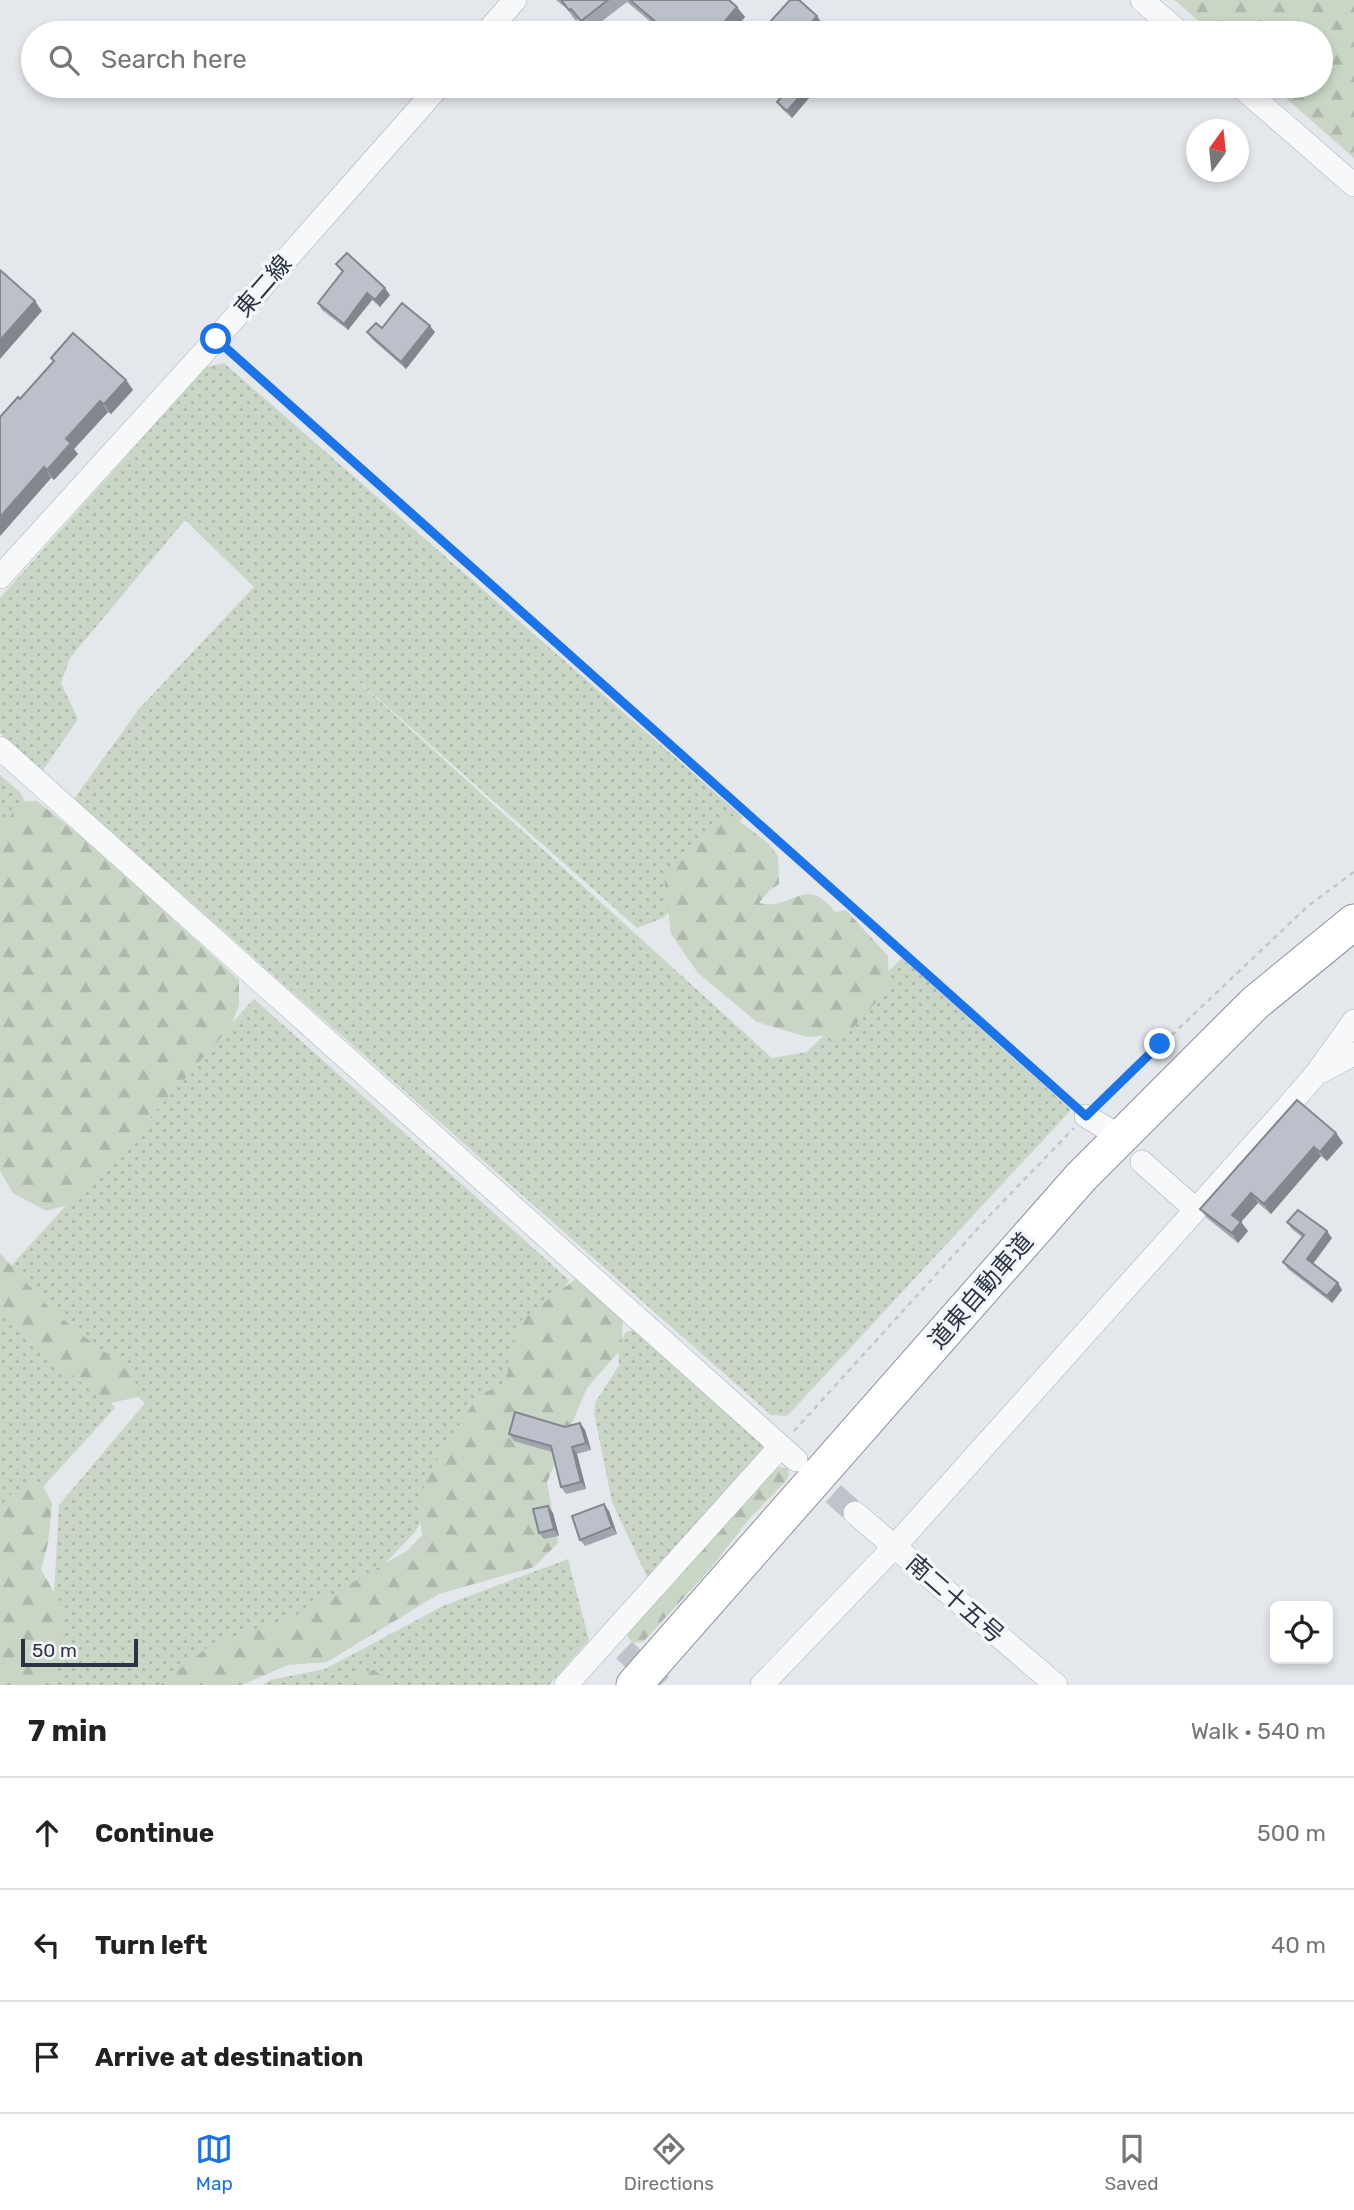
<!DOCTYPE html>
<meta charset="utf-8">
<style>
body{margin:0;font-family:Rubik,"Noto Sans JP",sans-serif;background:#f6f6f6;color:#222}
.controls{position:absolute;right:21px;bottom:21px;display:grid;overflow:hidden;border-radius:10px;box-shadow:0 4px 10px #0003}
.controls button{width:63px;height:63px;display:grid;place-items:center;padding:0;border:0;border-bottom:2px solid #e0e0e0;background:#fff;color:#222;font:35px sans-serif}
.compass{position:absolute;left:1186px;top:119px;width:63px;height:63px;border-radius:50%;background:#fff;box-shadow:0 4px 10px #0003;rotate:15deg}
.scale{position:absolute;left:21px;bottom:18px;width:117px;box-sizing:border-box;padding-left:7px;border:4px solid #2b3445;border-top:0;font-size:19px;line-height:24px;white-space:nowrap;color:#2b3445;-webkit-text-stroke:5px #f4f6f9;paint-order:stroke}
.stop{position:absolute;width:21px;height:21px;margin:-16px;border:5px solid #1a73e8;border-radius:50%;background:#fff}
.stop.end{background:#1a73e8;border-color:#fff;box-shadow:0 2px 7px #0008}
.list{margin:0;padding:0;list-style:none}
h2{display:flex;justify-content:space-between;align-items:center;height:91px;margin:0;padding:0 28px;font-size:30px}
h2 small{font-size:23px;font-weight:400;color:#767676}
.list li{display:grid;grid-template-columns:46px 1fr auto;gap:21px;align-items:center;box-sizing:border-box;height:112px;padding:0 28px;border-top:2px solid #e0e0e0}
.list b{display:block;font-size:26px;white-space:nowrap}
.list em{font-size:23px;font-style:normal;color:#767676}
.icon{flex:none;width:38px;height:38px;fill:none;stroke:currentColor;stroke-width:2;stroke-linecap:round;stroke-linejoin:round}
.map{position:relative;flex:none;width:1354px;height:1685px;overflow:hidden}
.search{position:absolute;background:#fff;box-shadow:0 4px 10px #0003;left:21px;right:21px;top:21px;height:77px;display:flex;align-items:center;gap:18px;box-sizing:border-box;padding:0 24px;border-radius:38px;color:#767676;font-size:26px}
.sheet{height:427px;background:#fff}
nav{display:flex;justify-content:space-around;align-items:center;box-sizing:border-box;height:98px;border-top:2px solid #e0e0e0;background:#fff;font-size:19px;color:#767676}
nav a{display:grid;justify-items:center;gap:4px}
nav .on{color:#1a73e8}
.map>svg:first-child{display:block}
.grass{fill:url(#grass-dots)}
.forest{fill:url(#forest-firs)}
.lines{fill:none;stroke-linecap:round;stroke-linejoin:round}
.minor-tunnel{stroke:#bfc3cb;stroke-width:23;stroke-dasharray:23 11;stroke-linecap:butt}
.minor-casing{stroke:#a9aeb7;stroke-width:24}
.highway-casing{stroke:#8b94a3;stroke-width:37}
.path{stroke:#c2c5cb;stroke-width:2.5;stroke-dasharray:5 5;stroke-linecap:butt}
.minor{stroke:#f7f8fa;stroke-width:23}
.highway{stroke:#fff;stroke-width:35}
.wall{fill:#a1a5ae}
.shaded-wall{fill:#83868d}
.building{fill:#bbc0ca;stroke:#83868d;stroke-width:2}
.route{stroke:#1a73e8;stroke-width:9}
.labels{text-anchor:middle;stroke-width:7;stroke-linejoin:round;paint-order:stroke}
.street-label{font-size:24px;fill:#2b3445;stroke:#f4f6f9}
</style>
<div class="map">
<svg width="1354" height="1685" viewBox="0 0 1354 1685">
<defs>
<pattern id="grass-dots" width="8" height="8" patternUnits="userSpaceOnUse" patternTransform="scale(1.75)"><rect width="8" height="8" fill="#c9d6c5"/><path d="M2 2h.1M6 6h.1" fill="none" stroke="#adb8ab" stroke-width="1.8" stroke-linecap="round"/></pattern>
<pattern id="forest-firs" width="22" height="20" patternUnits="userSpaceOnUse" patternTransform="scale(1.75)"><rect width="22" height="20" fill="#c9d6c5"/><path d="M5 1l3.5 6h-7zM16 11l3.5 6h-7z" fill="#adb8ab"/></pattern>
</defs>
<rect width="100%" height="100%" fill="#e4e7ec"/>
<path class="grass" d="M224 363 743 817 694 877 681 900 663 918 637 928 329 655 772 1058 807 1052 902 958 1071 1110 787 1416 771 1415 74 799 139 709 254 587 185 520 70 658 61 683 78 719 43 770 0 733V598L206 367Z
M0 775 20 792 28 807 0 842Z
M254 999 569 1280 415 1532 329 1622 174 1685H49L59 1505 145 1403 0 1278Z
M0 1304 104 1393 115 1408 0 1534Z
M641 1328 758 1435 763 1447 756 1459 648 1579 612 1502 594 1413 595 1403 619 1365 618 1346 626 1332Z
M568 1559 589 1640 549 1685H262L270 1680 325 1669 445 1605Z"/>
<path class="forest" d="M1175 0H1354V158L1272 86H1321V33H1212Z
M37 801 97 849 239 980V1005L231 1026 75 1203 46 1211 13 1193 0 1171V832L20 802Z
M733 816 768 843 778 856 779 884 770 890 759 903C791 912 806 873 835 912L846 910 888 956 889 987 848 1034 807 1037 757 1022 698 973 671 934 664 877 719 820Z
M0 1253 46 1305 86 1338 126 1367 140 1390 138 1397 106 1404 0 1312Z
M577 1278 623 1320 621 1349 587 1388 547 1482 558 1543 534 1567 439 1594 327 1662 288 1665 242 1685H159L212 1644 287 1621 408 1550 422 1535 418 1499 435 1463 478 1396 507 1382 509 1351 521 1320Z
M780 1467 788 1468 789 1476 785 1482 750 1518 711 1568 643 1642 634 1643 628 1638V1630L771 1469Z
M35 1482 43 1485 52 1504 48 1543 41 1570 65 1611 56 1676 53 1685H0V1507L15 1490Z
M374 1670 387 1679 391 1685H346L353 1676Z"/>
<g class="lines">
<path class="minor-tunnel" d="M808 1471 855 1513
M624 1650 661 1685"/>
<defs>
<path id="minor" d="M1142 0 1180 33
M486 33 515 0
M1240 86 1354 185
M0 577 216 339 439 86
M0 748 796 1460
M1322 1071 1354 1054
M1086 1116 1106 1128
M1142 1162 1195 1209
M855 1513 1056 1685
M566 1685 780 1447
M762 1685 895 1546 1284 1111 1316 1074 1354 1021"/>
<path id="highway" d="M634 1685 1081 1177 1255 1003 1354 922"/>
</defs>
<use href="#minor" class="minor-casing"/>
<use href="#highway" class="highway-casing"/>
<path class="path" d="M230 351 1073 1105
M1099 1104 1308 906 1354 872
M794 1431 991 1214 1074 1128"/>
<use href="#minor" class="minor"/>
<use href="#highway" class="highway"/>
</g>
<path class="wall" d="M556 0H729L745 17 731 33H664L627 2 588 32 578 19 576 21 567 9Z
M791 86H812L815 91 792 118 782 109 777 102Z
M336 264 390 295 380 307 372 300 348 330 322 310 318 303 342 272Z
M382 328 435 332 406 369 372 339 367 332Z
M51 358 126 380 133 390 111 414 108 412 74 449 78 454 54 480 51 478 0 536 20 399 54 362Z
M1336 1133 1343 1143 1327 1161 1321 1156 1271 1214 1258 1203 1241 1222 1248 1231 1238 1243 1207 1218 1200 1209Z
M1287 1222 1332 1238 1313 1264 1338 1283 1342 1290 1332 1303 1288 1269 1283 1262 1302 1237 1292 1229Z
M580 1423 585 1430 591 1450 577 1454 586 1489 566 1494 561 1487 552 1452 514 1441 509 1434 565 1427Z
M548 1506 553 1513 559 1536 544 1539 539 1533Z
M609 1511 617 1534 585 1546 580 1540Z"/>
<path class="shaded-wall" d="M737 7 745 17 731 33H715Z
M817 16 824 26 818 33H802Z
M809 86H812L815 91 792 118 787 111Z
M385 288 390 295 380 307 375 300Z
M367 293 372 300 348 330 344 324Z
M35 301 42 311 0 359V340Z
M430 326 435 332 406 369 401 362Z
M126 380 133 390 111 414 104 404Z
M100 401 108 412 74 449 78 454 54 480 47 470 66 439Z
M44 467 51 478 0 536V517Z
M1336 1133 1343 1143 1327 1161 1320 1152Z
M1314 1147 1321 1156 1271 1214 1264 1204Z
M1251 1193 1258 1203 1241 1222 1248 1231 1238 1243 1232 1233V1215Z
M1327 1231 1332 1238 1311 1266 1307 1259Z
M1338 1283 1342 1290 1332 1303 1327 1296Z
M580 1423 585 1430 591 1450 586 1443Z
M572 1447 577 1454 586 1489 581 1482Z
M604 1504 609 1511 617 1534 612 1527Z
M548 1506 553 1513 559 1536 554 1529Z"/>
<path class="building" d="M561 0H608L581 21 571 9 569 10Z
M630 0H729L737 7 715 33H669Z
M790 0H799L817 16 802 33H760Z
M791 86H809L787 111 777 102Z
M347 253 385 288 375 300 367 293 344 324 318 303 343 271 336 264Z
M0 270 35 301 0 340Z
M402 303 430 326 401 362 367 332 376 323 382 328Z
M73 333 126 380 104 404 100 401 66 439 71 443 47 470 44 467 0 517V417L18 397 20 399 54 361 51 358Z
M1297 1100 1336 1133 1320 1152 1314 1147 1264 1204 1251 1193 1232 1215 1241 1222 1232 1233 1200 1209Z
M1298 1210 1327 1231 1307 1259 1338 1283 1327 1296 1283 1262 1304 1235 1287 1222Z
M515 1412 565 1427 580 1423 586 1443 572 1447 581 1482 561 1487 551 1446 509 1434Z
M604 1504 612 1527 580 1540 572 1516Z
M548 1506 554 1529 539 1533 533 1509Z"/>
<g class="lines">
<path class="route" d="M216 339 1086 1116 1160 1044"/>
</g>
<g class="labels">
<g class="street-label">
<text transform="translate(263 286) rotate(-49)" y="8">東二線</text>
<text transform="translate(981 1291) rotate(-49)" y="8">道東自動車道</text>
<text transform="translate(955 1599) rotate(41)" y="8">南二十五号</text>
</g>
</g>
</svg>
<div class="controls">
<button><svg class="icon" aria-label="locate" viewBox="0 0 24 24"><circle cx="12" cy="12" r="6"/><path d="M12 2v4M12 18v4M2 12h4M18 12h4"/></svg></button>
</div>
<svg class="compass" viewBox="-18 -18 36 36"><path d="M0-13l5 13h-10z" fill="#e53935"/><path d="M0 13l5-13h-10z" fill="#767676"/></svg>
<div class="scale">50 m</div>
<div class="stop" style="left:216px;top:339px"></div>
<div class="stop end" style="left:1160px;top:1044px"></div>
<div class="search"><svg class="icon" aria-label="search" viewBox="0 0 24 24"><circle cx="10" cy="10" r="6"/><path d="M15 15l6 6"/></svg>Search here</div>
</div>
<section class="sheet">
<h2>7 min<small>Walk · 540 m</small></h2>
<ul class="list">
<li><svg class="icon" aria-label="ahead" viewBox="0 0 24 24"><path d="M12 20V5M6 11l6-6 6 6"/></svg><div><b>Continue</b></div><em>500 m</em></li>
<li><svg class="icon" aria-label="left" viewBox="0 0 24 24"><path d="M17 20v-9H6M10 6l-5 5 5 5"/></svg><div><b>Turn left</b></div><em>40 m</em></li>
<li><svg class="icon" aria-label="arrive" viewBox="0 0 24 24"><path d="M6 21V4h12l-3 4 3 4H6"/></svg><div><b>Arrive at destination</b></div></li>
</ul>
</section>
<nav>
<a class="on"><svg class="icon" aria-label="map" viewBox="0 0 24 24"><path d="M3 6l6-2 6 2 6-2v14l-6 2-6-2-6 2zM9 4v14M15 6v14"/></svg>Map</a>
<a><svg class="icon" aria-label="directions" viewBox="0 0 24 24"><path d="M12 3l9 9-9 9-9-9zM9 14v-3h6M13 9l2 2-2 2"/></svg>Directions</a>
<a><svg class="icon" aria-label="saved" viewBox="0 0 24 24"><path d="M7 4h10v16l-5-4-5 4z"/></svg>Saved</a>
</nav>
